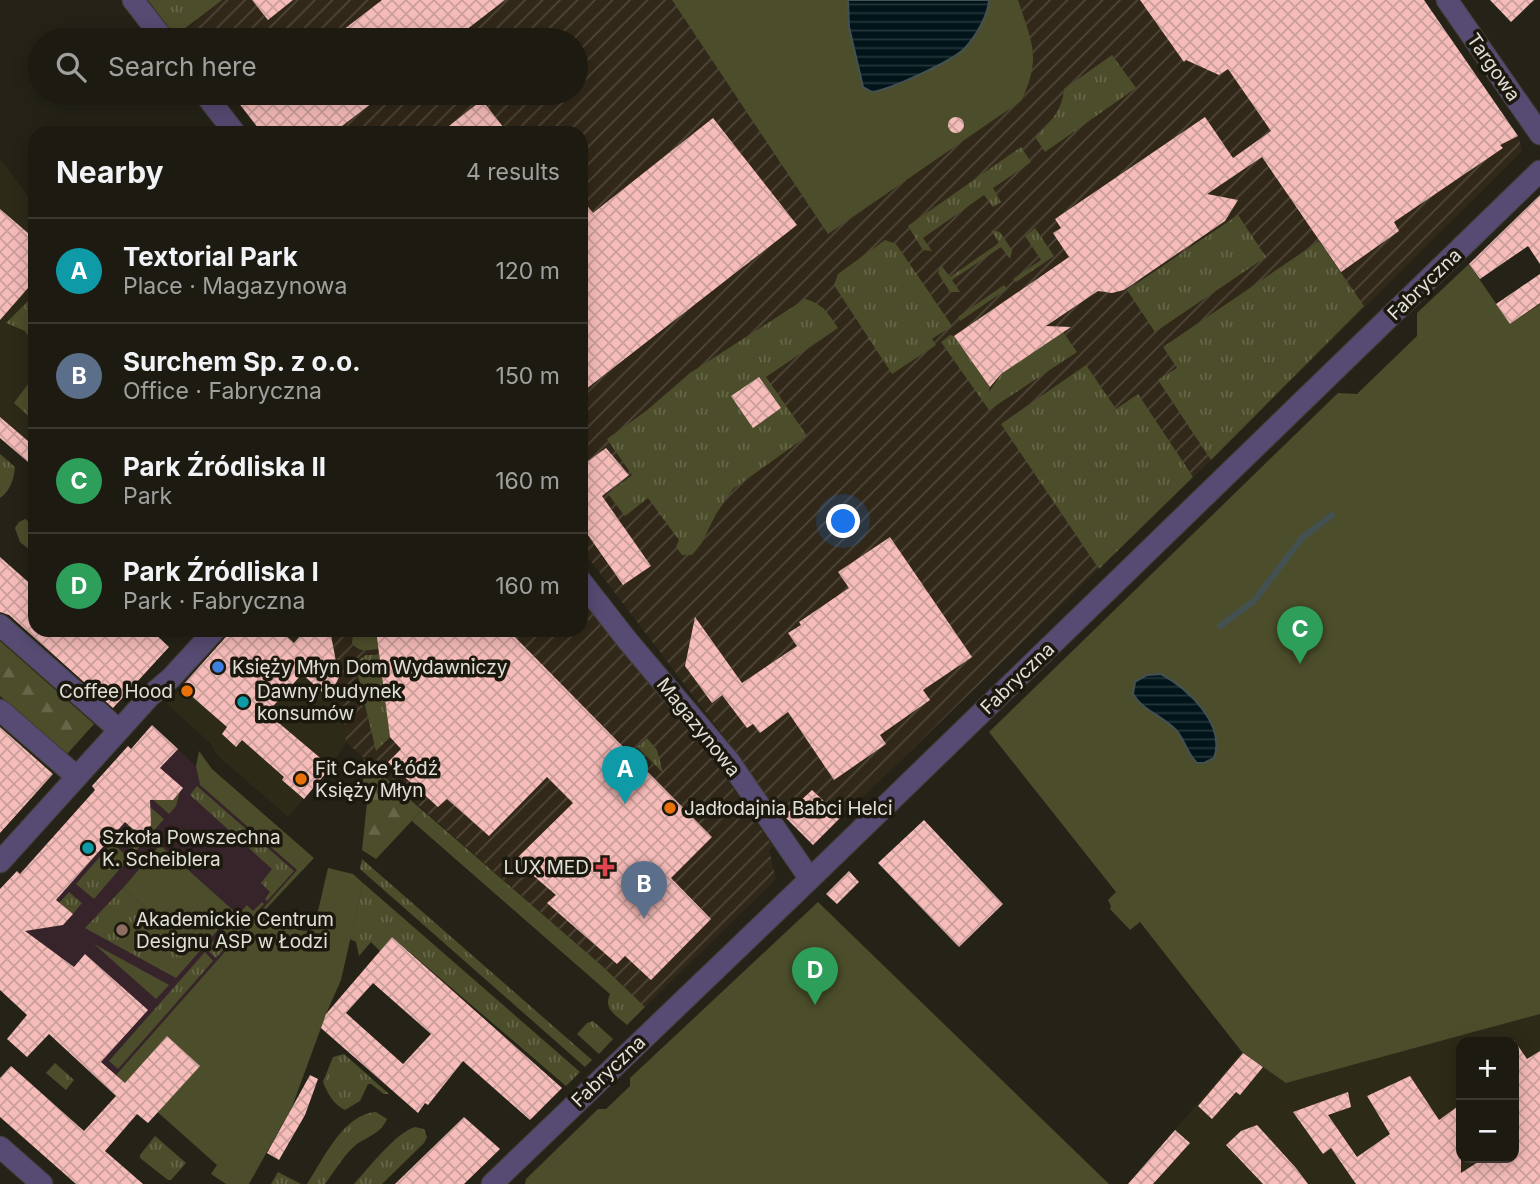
<!DOCTYPE html>
<meta charset="utf-8">
<style>
body{margin:0;font-family:Inter,sans-serif;background:#29271f;color:#f1f3f6}
.controls{position:absolute;right:21px;bottom:21px;display:grid;overflow:hidden;border-radius:14px;box-shadow:0 4px 18px #0003}
.controls button{width:63px;height:63px;display:grid;place-items:center;padding:0;border:0;border-bottom:2px solid #3a3831;background:#1c1a11;color:#f1f3f6;font:35px sans-serif}
.you{position:absolute;left:844px;top:522px;width:24px;height:24px;margin:-18px;border:5px solid #fff;border-radius:50%;background:#1a73e8;box-shadow:0 0 0 10px #1a73e833}
.badge{display:grid;place-items:center;width:46px;height:46px;border-radius:50%;background:#d3b635;color:#fff;font-size:23px;font-weight:700}
.pin{position:absolute;translate:-50% -58px;filter:drop-shadow(0 2px 4px #0008)}
.pin::after{content:'';position:absolute;top:37px;width:24px;height:21px;background:inherit;clip-path:polygon(0 0,100% 0,50% 100%)}
.list{margin:0;padding:0;list-style:none}
h2{display:flex;justify-content:space-between;align-items:center;height:91px;margin:0;padding:0 28px;font-size:30px}
h2 small{font-size:23px;font-weight:400;color:#a0a19f}
.list li{display:grid;grid-template-columns:46px 1fr auto;gap:21px;align-items:center;box-sizing:border-box;height:105px;padding:0 28px;border-top:2px solid #3a3831}
.list b{display:block;font-size:26px;white-space:nowrap}
.list p{margin:0;font-size:23px;white-space:nowrap;color:#a0a19f}
.list em{font-size:23px;font-style:normal;color:#a0a19f}
.icon{flex:none;width:38px;height:38px;fill:none;stroke:currentColor;stroke-width:2;stroke-linecap:round;stroke-linejoin:round}
.map{position:relative;flex:none;width:1540px;height:1184px;overflow:hidden}
.search{position:absolute;background:#1c1a11;box-shadow:0 4px 18px #0003;left:28px;top:28px;width:560px;height:77px;display:flex;align-items:center;gap:18px;box-sizing:border-box;padding:0 24px;border-radius:38px;color:#a0a19f;font-size:26px}
.panel{position:absolute;background:#1c1a11;box-shadow:0 4px 18px #0003;left:28px;top:126px;width:560px;height:511px;border-radius:21px}
.map>svg:first-child{display:block}
.built{fill:#2d2a18;fill-rule:evenodd}
.industrial{fill:url(#industrial-furrows)}
.education{fill:#36242a}
.grass{fill:url(#grass-tufts)}
.forest{fill:url(#forest-firs)}
.park{fill:#4c4e2b}
.water{fill:url(#water-rules);stroke:#445152;stroke-width:2}
.lines{fill:none;stroke-linecap:round;stroke-linejoin:round}
.stream{stroke:#445152;stroke-width:6}
.building{fill:url(#building-cross-hatch);fill-rule:evenodd}
.minor-casing{stroke:#3f3d32;stroke-width:23}
.tertiary-casing{stroke:#3f3d32;stroke-width:23}
.minor{stroke:#564b72;stroke-width:21}
.tertiary{stroke:#564b72;stroke-width:21}
.shop-dot{fill:#3f7fe0;stroke:#1b190e;stroke-width:2.5}
.food-dot{fill:#e8710a;stroke:#1b190e;stroke-width:2.5}
.culture-dot{fill:#0f9aa8;stroke:#1b190e;stroke-width:2.5}
.health-dot{fill:#e0444e;stroke:#1b190e;stroke-width:2.5}
.education-dot{fill:#8d6e63;stroke:#1b190e;stroke-width:2.5}
.labels{text-anchor:middle;stroke-width:7;stroke-linejoin:round;paint-order:stroke}
.street-label{font-size:19px;fill:#e1dfd8;stroke:#1b190e}
.poi-label{font-size:19px;fill:#e1dfd8;stroke:#1b190e;text-anchor:start}
</style>
<div class="map">
<svg width="1540" height="1184" viewBox="0 0 1540 1184">
<defs>
<pattern id="industrial-furrows" width="10" height="10" patternUnits="userSpaceOnUse" patternTransform="scale(1.75)"><rect width="10" height="10" fill="#322819"/><path d="M-1 1l2-2M0 10L10 0M9 11l2-2" fill="none" stroke="#4f473a"/></pattern>
<pattern id="grass-tufts" width="24" height="20" patternUnits="userSpaceOnUse" patternTransform="scale(1.75)"><rect width="24" height="20" fill="#4c4e2b"/><path d="M3 7l-1-3M5 7V3M7 7l1-3M15 17l-1-3M17 17v-4M19 17l1-3" fill="none" stroke="#666749"/></pattern>
<pattern id="forest-firs" width="22" height="20" patternUnits="userSpaceOnUse" patternTransform="scale(1.75)"><rect width="22" height="20" fill="#4c4e2b"/><path d="M5 1l3.5 6h-7zM16 11l3.5 6h-7z" fill="#666749"/></pattern>
<pattern id="water-rules" width="6" height="5" patternUnits="userSpaceOnUse" patternTransform="scale(1.75)"><rect width="6" height="5" fill="#001419"/><path d="M0 2.5h6" fill="none" stroke="#25363a"/></pattern>
<pattern id="building-cross-hatch" width="8" height="8" patternUnits="userSpaceOnUse" patternTransform="scale(1.75)"><rect width="8" height="8" fill="#f6bcb9"/><path d="M0 0l8 8M0 8l8-8" fill="none" stroke="#ca9e9b"/></pattern>
</defs>
<rect width="100%" height="100%" fill="#252317"/>
<path class="built" d="M0 159 35 205V447L0 417Z
M232 630H330L339 677 346 742 331 767 288 817 218 756 210 743 167 704Z
M1540 1014V1184H1128L1242 1052 1286 1083ZM1461 1042H1514V1158H1461Z"/>
<path class="industrial" d="M180 0H1423L1519 139 1522 151 1211 460 813 845 768 799 739 756 581 548V133H262L231 93H576V40H190L184 31 197 21Z
M581 596 705 747 773 847 769 850 776 879 645 1007 601 965 346 742 339 677 330 630H581Z"/>
<path class="education" d="M152 725 196 766 200 785 297 870 116 1075 0 971V889L17 871 20 873 95 790 92 786 128 746 131 749Z"/>
<path class="grass" d="M148 0H222L175 36Z
M1112 55 1136 88 1045 152 1035 137C1049 125 1063 109 1064 89Z
M1021 147 1031 162 993 188 1001 202 993 207 984 195 923 238 932 251 923 250 908 226Z
M1238 215 1266 257 1155 332 1127 290Z
M1035 228 1054 256 1016 282 1013 279 1041 260 1025 236Z
M991 230 1000 232 1012 250 1010 259 1001 247 952 280 960 292H950L938 273 941 265 950 277 999 243Z
M885 240 896 244 952 326 932 339 936 345 892 374 834 285 838 274Z
M1319 241 1364 306 1211 460 1158 380 1177 368 1163 347Z
M1004 285 1007 289 960 321 958 317Z
M35 294V346L25 331 6 323Z
M805 299C823 304 828 313 838 328L766 377 807 436 733 489 716 514 701 544 692 555H682L676 547 679 540 648 498 625 516 608 494 632 475 607 439 646 411 690 373Z
M1063 332 1077 352 989 410 941 342 950 335 954 336 990 386 989 392 1001 374Z
M1086 365 1116 409 1138 394 1193 477 1099 569 1001 424Z
M35 370V422L14 403 34 376Z
M0 454 15 467C14 479 10 491 0 498Z
M25 519 35 526V554L20 542 15 528 19 522Z
M357 630H376L379 649C367 650 359 653 352 643L353 635Z
M366 655H380L390 737 376 751 356 667 359 660Z
M647 738 657 750 663 773 637 747Z
M197 786 294 871 267 901 265 899 270 892 261 883 272 869 190 795Z
M180 791 176 806 169 814 147 794 173 800Z
M142 800 164 819 136 851 118 836 130 823Z
M422 810 601 965 645 1007 627 1025C616 1015 603 1009 610 994L412 821Z
M112 843 129 858 94 899 76 884Z
M362 859 592 1060 585 1067 360 869Z
M363 883 580 1072 566 1086 392 937 380 951 371 942 359 956 356 942 350 939Z
M123 888 198 953 176 978 85 928Z
M69 892 82 903 70 917 69 911 61 904H58Z
M262 902 264 904 216 958 206 949 247 905 253 911Z
M94 944 169 985 156 999Z
M205 952 213 961 118 1069 109 1061Z
M593 1021 613 1039 599 1054 577 1034 587 1023Z
M344 1054 389 1094H384L371 1084H368L360 1101 345 1110C333 1104 328 1094 323 1082L333 1057Z
M55 1063 74 1080 66 1090 46 1073Z
M376 1112 387 1119C381 1133 369 1136 357 1144 345 1153 334 1172 325 1184H307C323 1160 343 1114 376 1112Z
M415 1127 424 1129 427 1137 424 1143 382 1184H354C369 1168 394 1134 415 1127Z
M155 1136 186 1163 171 1180H168L140 1158V1155Z
M278 1172 301 1184H271Z"/>
<path class="forest" d="M0 641 94 724 67 754 0 696Z
M364 759 422 810 376 859 362 850 369 784 363 783Z"/>
<path class="park" d="M672 0H1018C1032 43 1042 58 1021 101L828 234Z
M1469 264 1510 324 1540 304V1014L1286 1083 1242 1052 1140 922 1130 930 1110 909 1111 906 1108 900 1116 892 989 732 1338 393 1357 394 1417 336V313Z
M199 751 212 769 314 858 265 910 262 914 268 922C283 922 296 932 310 931L315 924 328 868 353 874 363 883 341 980 326 1014 292 1107 249 1184H226L211 1174 217 1165 116 1075 297 870 200 785 196 766Z
M160 845 234 911 198 953 123 888Z
M818 902 1109 1184H525L526 1179 598 1109H606L630 1086V1078Z"/>
<path class="water" d="M848 0H989C988 16 976 36 965 48 953 61 889 90 872 92L863 87 849 27Z
M1161 674C1189 689 1226 725 1214 758L1204 763H1197C1187 754 1185 740 1176 730 1162 715 1143 711 1133 694L1135 682 1147 675Z"/>
<g class="lines">
<path class="stream" d="M1220 626 1254 601 1302 538 1332 515"/>
</g>
<path class="building" d="M252 0H293L268 20Z
M382 0H505L453 40H330Z
M1140 0H1424L1518 136 1500 145 1503 148 1394 222 1399 231 1341 272 1262 157 1207 194 1238 200 1225 221 1124 290 1112 293 1098 291 1046 326 1071 327 1001 374 990 387 954 336 1069 257 1053 233 1061 228 1055 219 1205 117 1233 158 1271 131 1228 69 1219 75 1186 60 1184 62Z
M1490 0H1534L1511 22Z
M231 93H385L333 133H262Z
M482 100 508 133H440Z
M948 125a8 8 0 1 1 16 0a8 8 0 1 1-16 0Z
M713 118 797 225 581 393V198L593 213Z
M1540 195V264L1528 246 1480 279 1469 264Z
M0 209 35 239V280L0 320Z
M1540 274V303L1510 324 1496 304Z
M759 377 781 408 753 428 731 396Z
M0 417 35 447V468L0 438Z
M606 448 629 475 602 496 651 566 623 585 581 525V466Z
M890 537 972 657 923 690 930 700 880 735 886 744 834 780 788 712 760 733 753 724 747 728 722 695 712 703 685 666 695 617 742 683 797 646 788 633 801 625 799 622 849 588 838 572Z
M0 557 35 588V630H151L169 647 113 708 9 615 0 612Z
M232 630H280L294 643 305 630H330L339 677 329 698 302 674 267 713 331 767 304 799 282 780 284 777 242 740 236 747 222 734 227 727 181 687Z
M376 630H508L712 837 671 878 711 919 651 980 625 956 617 964 547 903 556 895 515 860 573 803 547 777 489 836 447 799 438 807 388 762 401 749 390 737Z
M152 725 178 749 160 768 183 788 173 800H150L151 825 141 836 125 822 56 900 73 914 63 925 25 931 74 967 85 954 148 1010 101 1062 125 1083 167 1036 200 1066 148 1123 137 1114 105 1151 143 1184H76L0 1117V1078L11 1066 84 1131 116 1096 49 1034 27 1057 7 1039 27 1015 0 990V889L17 871 20 874 95 790 92 786 128 746 131 749Z
M0 727 53 774 0 833Z
M812 790 841 817 813 845 784 816Z
M924 820 1003 904 959 947 878 863Z
M849 871 859 882 837 904 826 894Z
M392 937 562 1088 530 1120 463 1061 428 1105 425 1103 418 1113 321 1028 326 1014ZM373 983 431 1034 403 1064 346 1013Z
M1514 1040 1527 1059 1540 1051V1184H1356L1331 1148 1323 1154 1293 1112 1348 1092 1351 1107 1328 1115 1357 1157 1390 1134 1367 1096 1410 1076 1439 1120 1461 1104V1173L1484 1158H1514Z
M1243 1053 1263 1067 1240 1095 1236 1092 1212 1119 1198 1106Z
M310 1075 318 1079 305 1115 279 1160 267 1153Z
M464 1117 500 1149 464 1184H395Z
M1257 1125 1296 1168 1308 1184H1263L1226 1145 1241 1131Z
M1175 1130 1190 1143 1153 1184H1128Z"/>
<g class="lines">
<defs>
<path id="minor" d="M133 0 164 40
M1447 0 1540 134
M204 93 235 133
M581 581 627 640 729 761 810 879
M0 625 119 730
M0 710 77 777
M0 862 150 696 171 678 215 630
M492 1184 810 879 1540 171"/>
<path id="tertiary" d="M0 1147 42 1184"/>
</defs>
<use href="#minor" class="minor-casing"/>
<use href="#tertiary" class="tertiary-casing"/>
<use href="#minor" class="minor"/>
<use href="#tertiary" class="tertiary"/>
</g>
<circle class="shop-dot" cx="218" cy="667" r="7"/>
<g class="food-dot">
<circle cx="187" cy="691" r="7"/>
<circle cx="301" cy="779" r="7"/>
<circle cx="670" cy="808" r="7"/>
</g>
<g class="culture-dot">
<circle cx="243" cy="702" r="7"/>
<circle cx="88" cy="848" r="7"/>
</g>
<path class="health-dot" d="M601.5 856.5h7v7h7v7h-7v7h-7v-7h-7v-7h7z"/>
<circle class="education-dot" cx="122" cy="930" r="7"/>
<g class="labels">
<g class="street-label">
<text transform="translate(1494 67) rotate(55)" y="7">Targowa</text>
<text transform="translate(1424 284) rotate(-44)" y="7">Fabryczna</text>
<text transform="translate(1017 678) rotate(-44)" y="7">Fabryczna</text>
<text transform="translate(699 727) rotate(51)" y="7">Magazynowa</text>
<text transform="translate(608 1071) rotate(-44)" y="7">Fabryczna</text>
</g>
<g class="poi-label">
<text x="232" y="674">Księży Młyn Dom Wydawniczy</text>
<text x="173" y="698" text-anchor="end">Coffee Hood</text>
<text x="257" y="698">Dawny budynek<tspan x="257" dy="22">konsumów</tspan></text>
<text x="315" y="775">Fit Cake Łódź<tspan x="315" dy="22">Księży Młyn</tspan></text>
<text x="684" y="815">Jadłodajnia Babci Helci</text>
<text x="102" y="844">Szkoła Powszechna<tspan x="102" dy="22">K. Scheiblera</tspan></text>
<text x="589" y="874" text-anchor="end">LUX MED</text>
<text x="136" y="926">Akademickie Centrum<tspan x="136" dy="22">Designu ASP w Łodzi</tspan></text>
</g>
</g>
</svg>
<div class="controls">
<button>+</button>
<button>−</button>
</div>
<div class="you"></div>
<div class="pin badge" style="left:625px;top:804px;background:#0f9aa8">A</div>
<div class="pin badge" style="left:644px;top:919px;background:#5c6f8a">B</div>
<div class="pin badge" style="left:1300px;top:664px;background:#2e9e5b">C</div>
<div class="pin badge" style="left:815px;top:1005px;background:#2e9e5b">D</div>
<div class="search"><svg class="icon" aria-label="search" viewBox="0 0 24 24"><circle cx="10" cy="10" r="6"/><path d="M15 15l6 6"/></svg>Search here</div>
<section class="panel">
<h2>Nearby<small>4 results</small></h2>
<ul class="list">
<li><span class="badge" style="background:#0f9aa8">A</span><div><b>Textorial Park</b><p>Place · Magazynowa</p></div><em>120 m</em></li>
<li><span class="badge" style="background:#5c6f8a">B</span><div><b>Surchem Sp. z o.o.</b><p>Office · Fabryczna</p></div><em>150 m</em></li>
<li><span class="badge" style="background:#2e9e5b">C</span><div><b>Park Źródliska II</b><p>Park</p></div><em>160 m</em></li>
<li><span class="badge" style="background:#2e9e5b">D</span><div><b>Park Źródliska I</b><p>Park · Fabryczna</p></div><em>160 m</em></li>
</ul>
</section>
</div>
